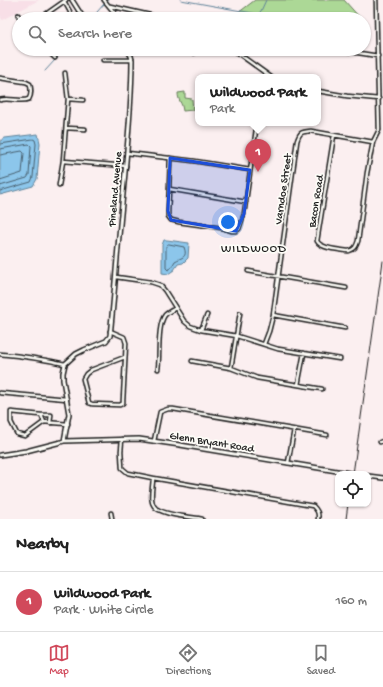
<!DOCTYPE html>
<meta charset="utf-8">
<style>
body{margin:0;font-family:"Gochi Hand",sans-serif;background:#f6f6f6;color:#222}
.controls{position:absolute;right:12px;bottom:12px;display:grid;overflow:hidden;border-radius:8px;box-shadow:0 1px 3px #0004}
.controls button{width:36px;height:36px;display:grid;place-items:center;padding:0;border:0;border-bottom:1px solid #e0e0e0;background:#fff;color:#222;font:20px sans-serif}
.you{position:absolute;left:228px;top:222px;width:14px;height:14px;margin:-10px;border:3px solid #fff;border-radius:50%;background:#1a73e8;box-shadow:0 0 0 6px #1a73e833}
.badge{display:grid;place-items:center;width:26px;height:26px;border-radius:50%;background:#d1495b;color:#fff;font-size:13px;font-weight:700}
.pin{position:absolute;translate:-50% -33px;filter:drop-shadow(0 1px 2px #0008)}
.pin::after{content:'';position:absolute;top:21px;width:14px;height:12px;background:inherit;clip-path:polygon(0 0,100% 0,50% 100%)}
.popup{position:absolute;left:195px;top:74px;width:126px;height:52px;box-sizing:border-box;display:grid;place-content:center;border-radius:8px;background:#fff;filter:drop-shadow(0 1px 3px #0005);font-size:13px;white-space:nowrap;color:#767676}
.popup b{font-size:15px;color:#222}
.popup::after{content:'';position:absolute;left:50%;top:100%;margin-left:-8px;border:8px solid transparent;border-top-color:#fff}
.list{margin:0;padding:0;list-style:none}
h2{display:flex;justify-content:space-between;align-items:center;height:52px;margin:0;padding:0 16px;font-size:17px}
h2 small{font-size:13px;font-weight:400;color:#767676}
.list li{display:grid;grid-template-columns:26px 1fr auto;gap:12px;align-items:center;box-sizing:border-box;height:60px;padding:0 16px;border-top:1px solid #e0e0e0}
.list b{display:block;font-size:15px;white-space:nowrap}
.list p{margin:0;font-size:13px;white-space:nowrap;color:#767676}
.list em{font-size:13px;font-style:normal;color:#767676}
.icon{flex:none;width:22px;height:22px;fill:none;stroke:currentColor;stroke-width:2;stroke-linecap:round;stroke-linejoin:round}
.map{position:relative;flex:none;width:383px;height:519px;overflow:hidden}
.search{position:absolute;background:#fff;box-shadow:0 1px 3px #0004;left:12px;right:12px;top:12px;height:44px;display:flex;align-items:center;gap:10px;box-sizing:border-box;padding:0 14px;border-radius:22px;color:#767676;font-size:15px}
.sheet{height:112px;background:#fff}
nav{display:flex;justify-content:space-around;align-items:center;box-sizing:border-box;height:56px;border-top:1px solid #e0e0e0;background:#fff;font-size:11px;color:#767676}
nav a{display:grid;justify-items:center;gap:2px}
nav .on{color:#d1495b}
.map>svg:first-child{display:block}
.built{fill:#f8dfe7}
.green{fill:#acd896;stroke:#647a59}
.water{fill:#8cc6eb;stroke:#5f8298}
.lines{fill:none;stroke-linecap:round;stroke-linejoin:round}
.shore{stroke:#49606f;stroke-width:1}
.stream{stroke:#5f8298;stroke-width:1}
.minor-casing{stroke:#1c1c1c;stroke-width:5.5}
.tertiary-casing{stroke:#1c1c1c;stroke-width:6}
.minor{stroke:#fdfcf7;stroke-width:2.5}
.tertiary{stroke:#fdfcf7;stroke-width:3}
.rail{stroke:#1c1c1c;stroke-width:1}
.marked{fill:#1d4ed8;fill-opacity:0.2;stroke:#1d4ed8;stroke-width:3;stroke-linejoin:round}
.labels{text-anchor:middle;stroke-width:3.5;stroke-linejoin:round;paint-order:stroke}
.street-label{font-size:11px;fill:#1c1c1c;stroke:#fdfcf7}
.neighbourhood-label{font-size:12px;letter-spacing:1px;fill:#1c1c1c;stroke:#fdfcf7}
</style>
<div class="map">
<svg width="383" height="519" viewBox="0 0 383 519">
<rect width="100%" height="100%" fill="#fbeff0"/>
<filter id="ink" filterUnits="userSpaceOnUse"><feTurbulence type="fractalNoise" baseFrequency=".025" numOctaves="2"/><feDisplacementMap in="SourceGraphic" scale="8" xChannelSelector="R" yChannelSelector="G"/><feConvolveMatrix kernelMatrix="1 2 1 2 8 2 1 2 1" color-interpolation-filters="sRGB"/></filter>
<g filter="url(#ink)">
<path class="built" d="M0 0H39L2 20 0 15Z"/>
<path class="green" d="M255 0H344L361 19H268L238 13Z
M185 92V98L192 99 193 110 183 111C182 102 178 101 178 93Z"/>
<path class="water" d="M38 134 40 143 37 179 33 186 0 195V141L5 138Z
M164 240H167L189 243 188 258 183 263 178 264 174 270 168 274 162 273V245Z"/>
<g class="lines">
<path class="shore" d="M0 144 33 139 35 140 36 144 33 177 31 182 0 191
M0 149 29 144 31 146 29 175 27 178 0 186
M0 155 22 151 24 153 22 173 0 180
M169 244 184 247C188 258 182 257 175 261L171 268 168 270 166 268V246L167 245Z"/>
<path class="stream" d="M107 0H108
M181 0 258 14 261 11 266 0
M91 19 104 4
M45 71 65 49"/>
<defs>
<path id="minor" d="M104 0 117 16 124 19
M376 0 379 130
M64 1 73 17 71 19
M110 6 167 19
M18 15 21 19
M36 19 46 14 66 0
M46 49 55 58
M186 49 194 53
M232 49 271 77
M333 49 378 56
M103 60H132
M0 78 26 82 30 84C31 89 32 94 29 99 20 103 10 97 0 100
M318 91 347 96 379 99
M68 99 83 100
M66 128 85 129
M334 135 317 241C321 249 340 250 349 251 355 249 356 247 358 241L367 173 373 142 379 130
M127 153 194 161 250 170
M170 158 169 189 168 211V216L171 220 179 222 222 228 232 231H236L239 229 244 214 257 123
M63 161 126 166
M59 185 63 161 68 99 65 73
M169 189 246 202
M248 271 346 288
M116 277 151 282 160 285 165 291 184 321 190 326 201 330 237 336 278 349 340 359
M273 315 345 328
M201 330 207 315
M110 331 124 337 126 343 123 400V403L120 405 92 404 89 403 83 379 86 374 91 370 125 357
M264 344 269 331 273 315 297 141C300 132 301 132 311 131L373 142
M0 354C22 356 43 359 65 364
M192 361 231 368 257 378 322 389
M231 368 240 313
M158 369C160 356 157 325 165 315 168 312 172 310 176 308
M298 385 304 353
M0 393 67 399
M41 415H51L50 423
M44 422 25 436 17 434 11 422V412L41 415 44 422 68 424
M122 439 121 451 122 468 128 473 153 478
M154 441 160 412 168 409H173L327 435
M380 442 383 441
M288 463 294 430
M111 513 112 519
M202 519C192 517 159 515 154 506 149 499 153 487 153 478L313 506C317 510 319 513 318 519"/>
<path id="tertiary" d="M72 0 84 19
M64 441 69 414 63 380V373L65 364 76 354 84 350 106 341 110 336C115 288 118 241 123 194 127 150 132 105 132 60L131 56 127 49
M0 455 26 451 61 442 64 441 139 439 180 445 355 474
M368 476 383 478"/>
</defs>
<use href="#minor" class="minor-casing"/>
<use href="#tertiary" class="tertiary-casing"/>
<use href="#minor" class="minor"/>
<use href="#tertiary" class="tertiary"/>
<path class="rail" d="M353 474 383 261
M346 519 348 504"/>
</g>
</g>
<path class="marked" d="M170 158 250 170 244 214 236 231 171 220 168 211Z"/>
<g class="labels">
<g class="street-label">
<text transform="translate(114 189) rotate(-85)" y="4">Pineland Avenue</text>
<text transform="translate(282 189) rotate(-82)" y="4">Varndoe Street</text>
<text transform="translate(315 201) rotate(-81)" y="4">Bacon Road</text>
<text transform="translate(212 441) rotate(9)" y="4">Glenn Bryant Road</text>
</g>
<g class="neighbourhood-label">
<text x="254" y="252">WILDWOOD</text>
</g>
</g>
</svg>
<div class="controls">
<button><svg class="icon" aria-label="locate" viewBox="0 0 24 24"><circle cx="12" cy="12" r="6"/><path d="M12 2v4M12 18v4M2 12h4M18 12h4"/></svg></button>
</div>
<div class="you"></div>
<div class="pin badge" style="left:258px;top:172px">1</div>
<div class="popup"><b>Wildwood Park</b>Park</div>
<div class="search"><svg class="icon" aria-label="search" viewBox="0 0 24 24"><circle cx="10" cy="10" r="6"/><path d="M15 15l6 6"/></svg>Search here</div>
</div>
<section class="sheet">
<h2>Nearby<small></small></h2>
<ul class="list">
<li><span class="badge">1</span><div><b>Wildwood Park</b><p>Park · White Circle</p></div><em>160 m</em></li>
</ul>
</section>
<nav>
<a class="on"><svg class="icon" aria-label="map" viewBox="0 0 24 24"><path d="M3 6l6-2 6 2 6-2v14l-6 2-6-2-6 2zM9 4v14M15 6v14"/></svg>Map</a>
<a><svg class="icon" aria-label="directions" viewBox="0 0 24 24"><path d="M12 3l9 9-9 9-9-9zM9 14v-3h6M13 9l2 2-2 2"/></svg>Directions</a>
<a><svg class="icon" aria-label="saved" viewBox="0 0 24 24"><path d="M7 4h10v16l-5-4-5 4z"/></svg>Saved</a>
</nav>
